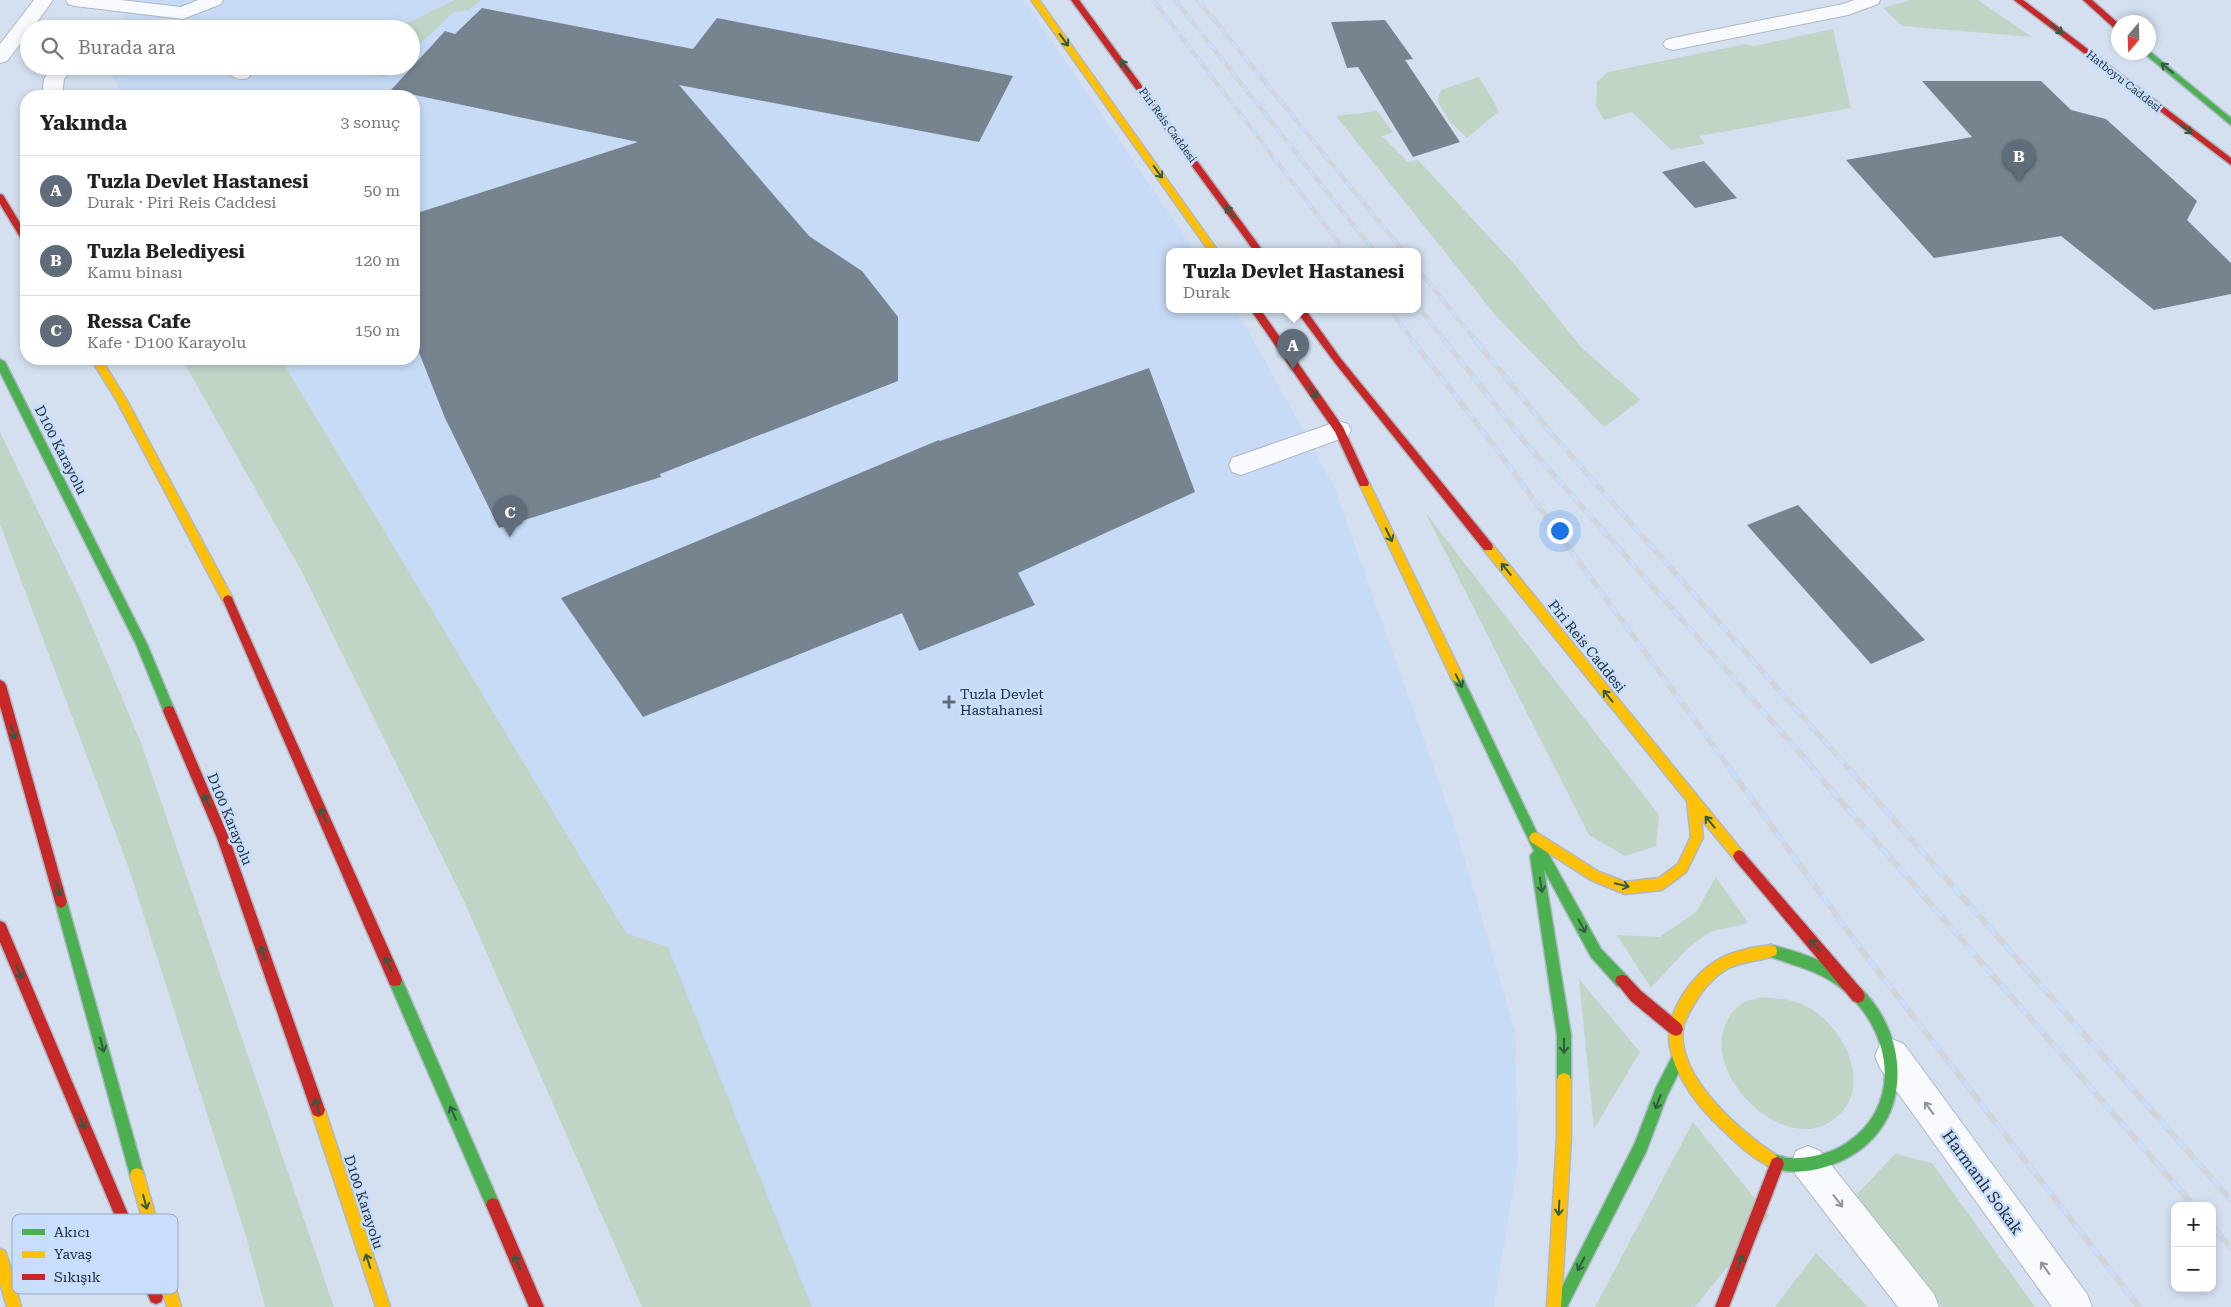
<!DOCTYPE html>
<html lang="tr">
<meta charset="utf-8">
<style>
body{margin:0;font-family:"Roboto Serif",serif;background:#f6f6f6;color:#222}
.controls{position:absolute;right:15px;bottom:15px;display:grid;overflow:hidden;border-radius:10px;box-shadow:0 2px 8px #0003}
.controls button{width:45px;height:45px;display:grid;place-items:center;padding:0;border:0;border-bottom:1px solid #e0e0e0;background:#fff;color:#222;font:25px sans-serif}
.compass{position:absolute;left:2111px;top:15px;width:45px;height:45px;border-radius:50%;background:#fff;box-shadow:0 2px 8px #0003;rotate:199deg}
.you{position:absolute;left:1559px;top:530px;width:18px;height:18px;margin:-12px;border:4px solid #fff;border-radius:50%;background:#1a73e8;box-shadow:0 0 0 8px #1a73e833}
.badge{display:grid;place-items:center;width:32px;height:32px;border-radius:50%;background:#616c7b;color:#fff;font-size:16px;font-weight:700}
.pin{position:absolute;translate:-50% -41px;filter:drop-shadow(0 1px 2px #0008)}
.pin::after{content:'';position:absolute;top:26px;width:18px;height:15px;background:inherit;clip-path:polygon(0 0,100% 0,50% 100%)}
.popup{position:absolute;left:1166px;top:248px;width:255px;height:65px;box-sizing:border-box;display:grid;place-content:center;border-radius:10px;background:#fff;filter:drop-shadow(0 1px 4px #0005);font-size:16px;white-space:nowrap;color:#767676}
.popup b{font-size:19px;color:#222}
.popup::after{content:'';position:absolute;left:50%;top:100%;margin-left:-10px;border:10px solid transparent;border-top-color:#fff}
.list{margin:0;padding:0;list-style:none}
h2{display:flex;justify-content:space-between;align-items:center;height:65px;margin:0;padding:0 20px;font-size:21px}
h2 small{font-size:16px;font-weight:400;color:#767676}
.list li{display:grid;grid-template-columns:32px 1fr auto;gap:15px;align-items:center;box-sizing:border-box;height:70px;padding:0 20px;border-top:1px solid #e0e0e0}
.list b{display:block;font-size:19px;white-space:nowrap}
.list p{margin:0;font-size:16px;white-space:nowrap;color:#767676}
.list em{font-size:16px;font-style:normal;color:#767676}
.icon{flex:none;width:28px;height:28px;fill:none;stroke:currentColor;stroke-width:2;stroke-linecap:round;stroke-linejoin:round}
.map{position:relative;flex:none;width:2231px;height:1307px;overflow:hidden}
.search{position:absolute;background:#fff;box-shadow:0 2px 8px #0003;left:20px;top:20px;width:400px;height:55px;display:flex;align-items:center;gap:12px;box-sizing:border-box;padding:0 18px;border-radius:28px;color:#767676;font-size:19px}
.panel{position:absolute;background:#fff;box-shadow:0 2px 8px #0003;left:20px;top:90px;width:400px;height:275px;border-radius:20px}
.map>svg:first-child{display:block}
.built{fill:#c7dbf6}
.green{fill:#c1d5c7}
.building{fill:#768490}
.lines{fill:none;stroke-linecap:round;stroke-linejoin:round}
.lane-casing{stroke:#adb8c6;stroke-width:2}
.street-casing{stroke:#adb8c6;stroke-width:2}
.fast-casing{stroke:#adb8c6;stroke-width:3}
.slow-casing{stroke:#adb8c6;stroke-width:3}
.jam-casing{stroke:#adb8c6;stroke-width:3}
.lane{fill:#f9fafd;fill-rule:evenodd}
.street{fill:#f9fafd;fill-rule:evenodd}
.fast{fill:#4caf50;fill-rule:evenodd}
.slow{fill:#ffc107;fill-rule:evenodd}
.jam{fill:#c62828;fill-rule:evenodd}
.rail-far2-casing{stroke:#d1d4d9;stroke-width:4.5}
.rail-far1-casing{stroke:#d1d4d9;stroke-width:5.5}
.rail-casing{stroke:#d1d4d9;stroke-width:6}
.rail-far2{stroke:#c7defd;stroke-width:3;stroke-dasharray:9;stroke-linecap:butt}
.rail-far1{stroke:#c7defd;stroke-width:4;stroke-dasharray:11;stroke-linecap:butt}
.rail{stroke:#c7defd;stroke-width:4.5;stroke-dasharray:13;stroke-linecap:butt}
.oneway{stroke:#315b43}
.oneway2{stroke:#8e949c}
.poi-dot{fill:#616c7b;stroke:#c7defd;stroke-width:2}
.labels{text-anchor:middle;stroke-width:5;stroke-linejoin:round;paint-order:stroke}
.far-street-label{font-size:11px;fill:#232e3c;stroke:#c7defd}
.street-label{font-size:14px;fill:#232e3c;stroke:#c7defd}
.poi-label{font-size:14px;fill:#232e3c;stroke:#c7defd;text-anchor:start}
.near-street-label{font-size:16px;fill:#232e3c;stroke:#c7defd}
.key{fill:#c7defd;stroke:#96a9c3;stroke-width:1}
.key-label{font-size:14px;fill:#232e3c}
</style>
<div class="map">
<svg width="2231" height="1307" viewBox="0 0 2231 1307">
<rect width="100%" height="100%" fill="#d4e0f0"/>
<path class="built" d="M129 0H1024L1195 251H1169V309H1234L1250 334 1334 486 1456 830 1515 1031 1518 1163 1494 1307H812L668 947 626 934 281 359H414V96H124L106 66H411V29H119Z"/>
<path class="green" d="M455 0H481L469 10 454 12 411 52V29H395Z
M1910 0H1978L2032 37 1902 26 1883 8Z
M1833 29 1851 108 1700 136 1705 144 1671 150 1632 112 1604 120 1596 106 1597 82 1608 72 1746 44 1754 46Z
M333 66H396L384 77 340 71Z
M1479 77 1499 111 1467 138 1449 121 1437 101 1441 90Z
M1377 111 1393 132 1382 136 1408 162 1418 160 1516 266 1581 347 1641 400 1604 427 1496 316 1336 116Z
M182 359H281L626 933 668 947 812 1307H642L463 899 302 572Z
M0 432 81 600 141 743 334 1307H265L245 1233 129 869 0 524Z
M1425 512 1659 815 1656 846 1625 856 1589 835Z
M1716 877 1748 923 1710 932 1687 949 1651 988 1617 935 1660 937 1696 912Z
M1579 979 1640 1052 1594 1129Z
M1761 997C1775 998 1789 999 1802 1004 1845 1023 1878 1092 1830 1122 1781 1153 1702 1075 1726 1023 1729 1015 1736 1007 1743 1003 1748 1000 1756 999 1761 997Z
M1693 1122 1769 1216 1695 1307H1595Z
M1895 1154 1932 1163 2035 1307H1942L1862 1222 1857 1194Z
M1816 1253 1868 1307H1775Z"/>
<path class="building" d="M482 8 693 49 717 18 1013 76 979 142 679 85 809 236 862 271 898 317V381L660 474 661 477 499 528 445 418 416 345 414 328V214L638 142 391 90 445 31 455 34Z
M1385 20 1413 59 1405 60 1460 142 1413 157 1358 67 1347 68 1331 22Z
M1922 81H2041L2071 110 2106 119 2197 201 2187 220 2231 263V294L2154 310 2061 236 1934 258 1846 160 1972 137Z
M1704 161 1737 198 1695 208 1662 172Z
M1149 368 1195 492 1018 573 1035 605 919 651 902 613 643 717 561 598 939 440 940 441Z
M1798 505 1925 640 1871 664 1747 525Z"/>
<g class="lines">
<defs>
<path id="lane" d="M34 0H53L32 29H29V32L7 61 0 63V44Z
M66 0H121L181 7 198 0H223L221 4 183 19 75 6 68 4Z
M1854 0H1880L1878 4 1848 15 1673 50 1666 48 1663 44 1666 40 1673 38 1843 4Z
M53 66H75L64 79 62 96H42L44 79Z
M223 66H244L251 74 248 78C236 81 230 76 223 66Z
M1339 421 1348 424 1351 430 1348 436 1241 475 1232 472 1229 465 1232 458Z"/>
<path id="street" d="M1892 1039 1904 1044 2087 1294 2092 1307H2052L1880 1068 1875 1056 1880 1044Z
M1808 1146 1820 1151 1934 1294 1939 1307H1898L1796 1175 1791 1163 1796 1151Z"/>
<path id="fast" d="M2148 50 2231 118V125L2145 54 2144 52H2148Z
M0 359 5 362 147 644 175 711 173 715 169 716 165 715 136 644 0 372Z
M1457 672 1461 674 1537 833 1601 949 1627 976 1629 981 1627 986 1622 987 1617 986 1591 957 1544 870 1571 1035V1080L1569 1085 1564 1087 1559 1085 1557 1080V1035L1530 856 1534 851 1451 677 1453 674Z
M61 896 65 898 67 902 144 1175 142 1180 137 1182 132 1180 130 1175 55 902 57 898Z
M1771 945C1800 952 1831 962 1854 982 1918 1037 1914 1141 1825 1167 1805 1173 1785 1174 1766 1165L1764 1160 1766 1155C1773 1152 1780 1157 1788 1158 1805 1159 1825 1155 1840 1147 1907 1109 1893 1026 1837 985 1815 969 1791 965 1766 955L1765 951 1766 947Z
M395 974 400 975 498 1200 500 1205 498 1210 493 1212 488 1210 388 980 390 975Z
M1679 1051 1684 1053 1686 1058 1667 1096 1646 1152 1567 1307H1552L1635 1143 1656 1088 1674 1053Z"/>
<path id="slow" d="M1031 0H1039L1218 251H1209Z
M91 359H101L126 399 232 597 233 600 232 603H224L117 401Z
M1364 479 1369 483 1463 677 1461 680 1457 682 1453 680 1451 677 1359 483Z
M1488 543 1492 544 1743 852 1745 856 1743 860 1739 862 1735 860 1701 819 1703 837 1686 872 1662 890 1625 894 1591 880 1531 842 1529 838 1531 834 1535 832 1539 834 1599 872 1625 882 1659 878 1678 864 1691 837 1687 801 1484 550 1483 547 1484 544Z
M1771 945 1776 947 1777 951 1776 955C1759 962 1741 960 1725 970 1713 978 1703 989 1696 1001 1691 1009 1685 1018 1683 1028 1676 1077 1740 1131 1776 1155L1778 1160 1776 1165 1771 1167C1753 1159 1737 1144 1723 1130 1700 1109 1676 1079 1670 1047 1664 1013 1693 972 1723 957 1738 950 1754 947 1771 945Z
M1564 1073 1569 1075 1571 1080V1136L1561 1307H1547L1557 1136V1080L1559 1075Z
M318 1103 323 1105 325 1110 390 1307H376L311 1110 313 1105Z
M137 1168 142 1170 144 1175 181 1307H167L130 1175 132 1170Z
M0 1249 5 1251 7 1256 21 1307H7L0 1283Z"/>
<path id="jam" d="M1071 0H1079L1263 251H1254Z
M2014 0H2023L2231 158V165Z
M2083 0H2092L2118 23V29H2115Z
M0 194 3 195 26 233V243L23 242 0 204Z
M1250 309H1260L1343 427 1369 483 1368 486H1360L1335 432Z
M1295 309H1305L1341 359 1492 544 1493 547 1492 550H1484L1335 363Z
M228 595 232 597 233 600 400 975 402 980 400 985 395 986 390 985 223 600 224 597Z
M0 680 4 682 6 685 67 902 65 906 61 908 57 906 55 902 0 706Z
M169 706 173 707 175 711 229 838 325 1110 323 1115 318 1117 313 1115 311 1110 217 838 163 711 165 707Z
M1739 850 1743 852 1863 991 1865 996 1863 1001 1858 1003 1853 1001 1735 860 1733 856 1735 852Z
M0 921 5 923 161 1292 163 1297 161 1302 156 1304 151 1302 0 942Z
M1622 975 1627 976 1641 991 1681 1024 1683 1029 1681 1034 1676 1036 1671 1034 1631 1001 1615 981 1617 976Z
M1777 1157 1782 1159 1784 1164 1729 1307H1715L1772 1159Z
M493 1198 498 1200 544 1307H529L486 1205 488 1200Z"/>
</defs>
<use href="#lane" class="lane-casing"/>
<use href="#street" class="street-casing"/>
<use href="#fast" class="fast-casing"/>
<use href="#slow" class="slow-casing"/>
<use href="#jam" class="jam-casing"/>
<use href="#lane" class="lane"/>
<use href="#street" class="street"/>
<use href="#fast" class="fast"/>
<use href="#slow" class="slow"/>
<use href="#jam" class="jam"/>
<defs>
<path id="rail-far2" d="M1153 0 1345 251
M1175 0 1374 251
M1198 0 1403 251
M1417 268 1477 342
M1417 305 1446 342
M1389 309 1414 342"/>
<path id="rail-far1" d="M1413 341 1495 447 1731 770
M1445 341 1523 440 1815 770
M1476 341 1551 433 1850 770"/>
<path id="rail" d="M1730 769 1861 949 2139 1307
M1813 769 2194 1206
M1849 769 2231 1200
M2212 1226 2231 1248"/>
</defs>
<use href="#rail-far2" class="rail-far2-casing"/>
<use href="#rail-far1" class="rail-far1-casing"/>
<use href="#rail" class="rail-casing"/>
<use href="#rail-far2" class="rail-far2"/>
<use href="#rail-far1" class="rail-far1"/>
<use href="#rail" class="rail"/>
</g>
<defs><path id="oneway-shaft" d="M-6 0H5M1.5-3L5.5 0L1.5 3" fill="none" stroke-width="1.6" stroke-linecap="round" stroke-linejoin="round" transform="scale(1.25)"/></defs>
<g class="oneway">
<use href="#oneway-shaft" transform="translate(2057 29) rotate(38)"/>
<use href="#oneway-shaft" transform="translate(1064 40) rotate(54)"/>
<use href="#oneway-shaft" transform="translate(1125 66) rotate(-127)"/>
<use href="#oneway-shaft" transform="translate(2167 68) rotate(-140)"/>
<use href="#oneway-shaft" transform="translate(2186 129) rotate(38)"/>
<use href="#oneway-shaft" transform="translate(1158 172) rotate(54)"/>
<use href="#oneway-shaft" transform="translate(1230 212) rotate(-126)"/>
<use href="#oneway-shaft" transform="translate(1313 392) rotate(55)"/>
<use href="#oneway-shaft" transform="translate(1389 535) rotate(64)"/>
<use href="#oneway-shaft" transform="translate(1506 569) rotate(-129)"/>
<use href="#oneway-shaft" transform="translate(1459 681) rotate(64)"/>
<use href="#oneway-shaft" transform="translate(1608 696) rotate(-129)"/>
<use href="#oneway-shaft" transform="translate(13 732) rotate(74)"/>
<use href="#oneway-shaft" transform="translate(207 801) rotate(-113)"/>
<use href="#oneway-shaft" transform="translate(323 815) rotate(-114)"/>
<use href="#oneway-shaft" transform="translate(1710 822) rotate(-130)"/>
<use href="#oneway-shaft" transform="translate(1541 885) rotate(81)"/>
<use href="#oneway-shaft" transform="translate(1622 885) rotate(14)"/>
<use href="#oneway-shaft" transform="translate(58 889) rotate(74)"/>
<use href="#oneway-shaft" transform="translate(1582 926) rotate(62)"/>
<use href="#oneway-shaft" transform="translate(1815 945) rotate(-130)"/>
<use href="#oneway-shaft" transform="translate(263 953) rotate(-109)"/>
<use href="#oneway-shaft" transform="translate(388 964) rotate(-114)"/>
<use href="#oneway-shaft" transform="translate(19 972) rotate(67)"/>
<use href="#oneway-shaft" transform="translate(102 1045) rotate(75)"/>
<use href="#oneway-shaft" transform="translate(1564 1046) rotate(90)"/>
<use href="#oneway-shaft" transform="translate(1658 1102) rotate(110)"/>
<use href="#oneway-shaft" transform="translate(317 1106) rotate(-108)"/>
<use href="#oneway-shaft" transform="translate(453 1113) rotate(-114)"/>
<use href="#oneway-shaft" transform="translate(82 1122) rotate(67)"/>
<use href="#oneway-shaft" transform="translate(145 1202) rotate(75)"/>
<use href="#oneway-shaft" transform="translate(1559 1208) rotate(93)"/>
<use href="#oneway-shaft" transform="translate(368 1261) rotate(-108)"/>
<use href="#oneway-shaft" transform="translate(517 1262) rotate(-114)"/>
<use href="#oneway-shaft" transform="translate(1740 1262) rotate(-69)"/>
<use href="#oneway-shaft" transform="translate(1581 1264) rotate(117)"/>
</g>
<g class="oneway2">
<use href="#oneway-shaft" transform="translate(1929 1108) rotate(-126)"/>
<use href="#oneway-shaft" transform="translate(1838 1201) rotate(52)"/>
<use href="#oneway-shaft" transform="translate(2045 1268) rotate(-126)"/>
</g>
<path class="poi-dot" d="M946.5 694.5h5v5h5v5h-5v5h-5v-5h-5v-5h5z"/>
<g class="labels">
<g class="far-street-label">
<text transform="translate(2124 81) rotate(38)" y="4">Hatboyu Caddesi</text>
<text transform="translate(1168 125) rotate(54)" y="4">Piri Reis Caddesi</text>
</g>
<g class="street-label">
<text transform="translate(61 450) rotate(63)" y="5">D100 Karayolu</text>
<text transform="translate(1587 646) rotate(51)" y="5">Piri Reis Caddesi</text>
<text transform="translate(230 819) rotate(68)" y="5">D100 Karayolu</text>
<text transform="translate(364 1202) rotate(72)" y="5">D100 Karayolu</text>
</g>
<g class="poi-label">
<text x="960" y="699">Tuzla Devlet<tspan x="960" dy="16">Hastahanesi</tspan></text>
</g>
<g class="near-street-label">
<text transform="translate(1983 1182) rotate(54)" y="6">Harmanlı Sokak</text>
</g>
</g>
<rect x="12" y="1214" width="166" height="80" rx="8" class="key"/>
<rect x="22" y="1229" width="23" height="6" fill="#4caf50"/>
<rect x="22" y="1251" width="23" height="7" fill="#ffc107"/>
<rect x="22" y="1274" width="23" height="6" fill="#c62828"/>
<g class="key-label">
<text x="54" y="1237">Akıcı</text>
<text x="54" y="1259">Yavaş</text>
<text x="54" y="1282">Sıkışık</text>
</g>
</svg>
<div class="controls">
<button>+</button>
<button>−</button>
</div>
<svg class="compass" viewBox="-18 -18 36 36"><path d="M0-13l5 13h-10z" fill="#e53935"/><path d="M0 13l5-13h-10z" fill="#767676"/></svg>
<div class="you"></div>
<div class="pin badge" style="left:1293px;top:370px">A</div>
<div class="popup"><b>Tuzla Devlet Hastanesi</b>Durak</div>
<div class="pin badge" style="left:2019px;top:181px">B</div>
<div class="pin badge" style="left:510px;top:537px">C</div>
<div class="search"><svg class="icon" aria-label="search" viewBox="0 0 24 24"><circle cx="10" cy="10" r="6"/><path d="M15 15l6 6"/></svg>Burada ara</div>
<section class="panel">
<h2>Yakında<small>3 sonuç</small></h2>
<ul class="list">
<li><span class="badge">A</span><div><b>Tuzla Devlet Hastanesi</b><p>Durak · Piri Reis Caddesi</p></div><em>50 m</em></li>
<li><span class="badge">B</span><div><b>Tuzla Belediyesi</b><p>Kamu binası</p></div><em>120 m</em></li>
<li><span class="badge">C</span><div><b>Ressa Cafe</b><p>Kafe · D100 Karayolu</p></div><em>150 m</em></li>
</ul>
</section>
</div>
